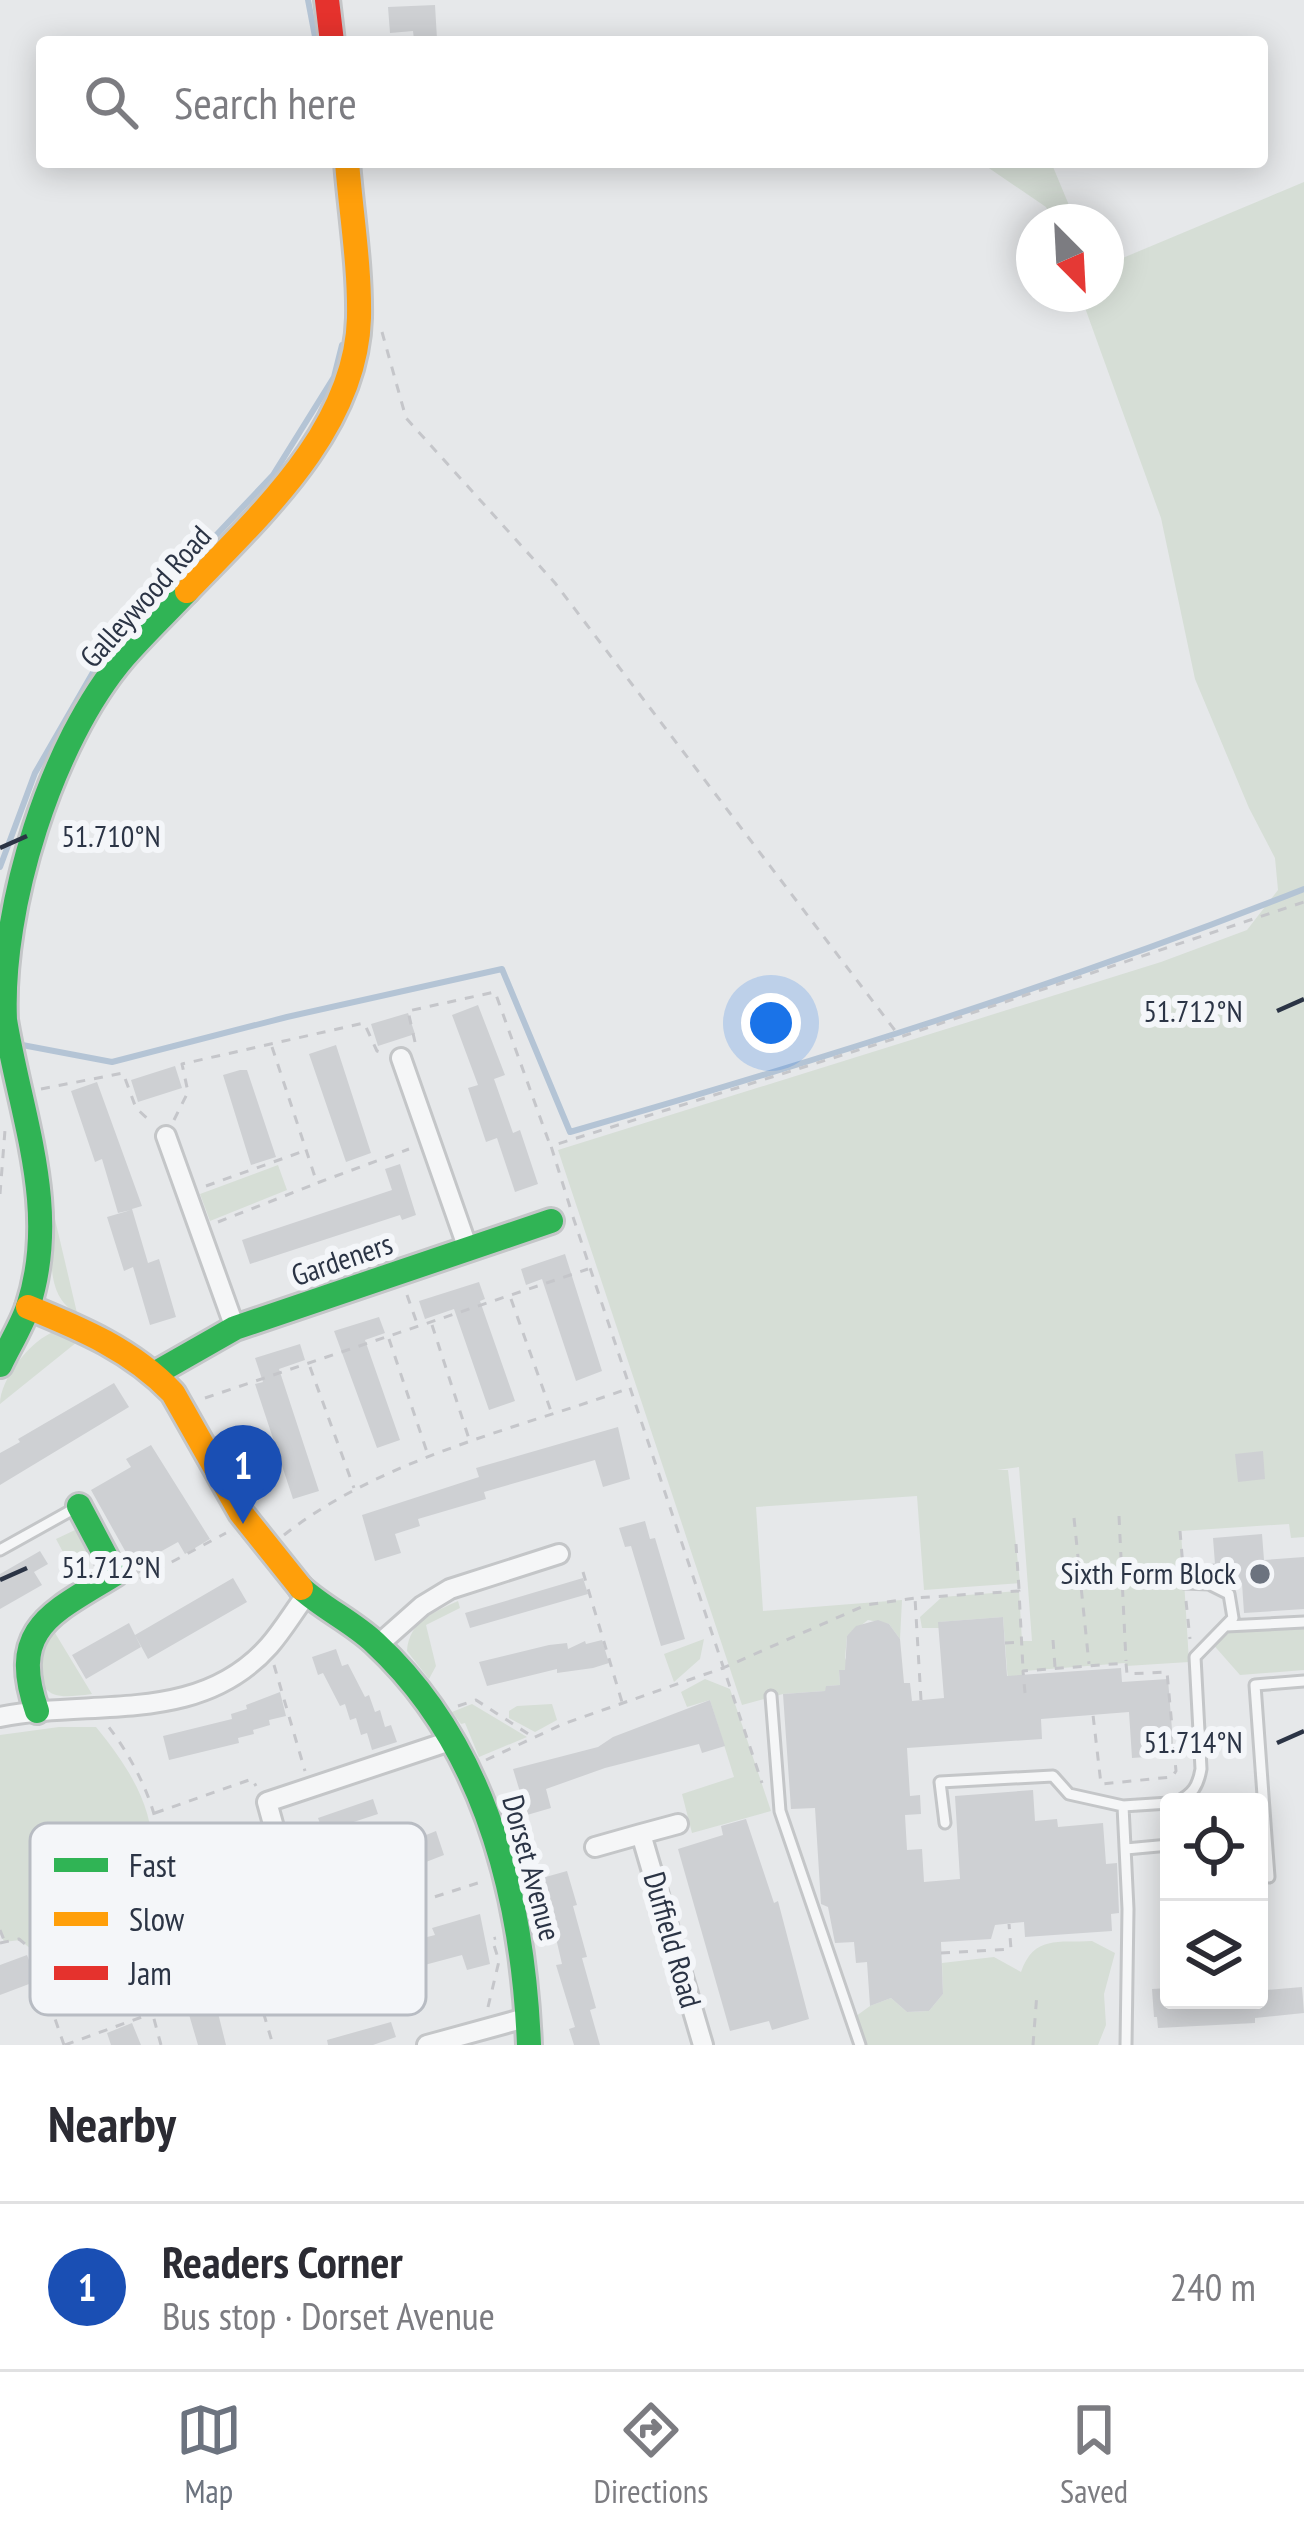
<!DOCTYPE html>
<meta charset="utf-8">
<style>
body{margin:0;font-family:"PT Sans Narrow",sans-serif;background:#f7f7f7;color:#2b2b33}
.controls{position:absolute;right:36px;bottom:36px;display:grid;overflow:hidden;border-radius:12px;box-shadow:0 6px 30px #0003}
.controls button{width:108px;height:108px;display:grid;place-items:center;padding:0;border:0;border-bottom:3px solid #e1e1e2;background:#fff;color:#2b2b33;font:60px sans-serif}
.compass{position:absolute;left:1016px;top:204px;width:108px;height:108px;border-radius:50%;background:#fff;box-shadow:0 6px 30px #0003;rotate:156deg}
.you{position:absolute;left:771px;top:1023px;width:42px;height:42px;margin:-30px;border:9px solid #fff;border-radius:50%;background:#1a73e8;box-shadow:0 0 0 18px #1a73e833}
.badge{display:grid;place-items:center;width:78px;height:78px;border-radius:50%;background:#6c737f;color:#fff;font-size:39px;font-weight:700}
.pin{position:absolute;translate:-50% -99px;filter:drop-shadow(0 3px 6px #0008)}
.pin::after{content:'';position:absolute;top:63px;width:42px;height:36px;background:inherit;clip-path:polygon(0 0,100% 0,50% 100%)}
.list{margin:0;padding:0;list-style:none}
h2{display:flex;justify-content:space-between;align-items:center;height:156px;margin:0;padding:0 48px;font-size:51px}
h2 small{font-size:39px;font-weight:400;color:#7c7c81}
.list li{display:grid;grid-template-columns:78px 1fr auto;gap:36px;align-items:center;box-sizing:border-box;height:168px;padding:0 48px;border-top:3px solid #e1e1e2}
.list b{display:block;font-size:45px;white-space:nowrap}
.list p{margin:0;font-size:39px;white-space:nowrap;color:#7c7c81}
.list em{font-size:39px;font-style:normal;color:#7c7c81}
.icon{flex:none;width:66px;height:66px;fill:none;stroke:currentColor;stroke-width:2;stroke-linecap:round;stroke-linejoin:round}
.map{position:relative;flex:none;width:1304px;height:2045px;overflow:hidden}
.search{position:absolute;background:#fff;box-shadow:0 6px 30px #0003;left:36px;right:36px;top:36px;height:132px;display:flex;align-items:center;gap:30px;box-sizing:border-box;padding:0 42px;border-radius:12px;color:#7c7c81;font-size:45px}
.sheet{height:324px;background:#fff}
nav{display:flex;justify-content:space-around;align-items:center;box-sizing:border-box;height:168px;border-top:3px solid #e1e1e2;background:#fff;font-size:33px;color:#7c7c81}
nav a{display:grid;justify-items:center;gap:6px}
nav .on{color:#6c737f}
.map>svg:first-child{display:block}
.green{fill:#d6ded6}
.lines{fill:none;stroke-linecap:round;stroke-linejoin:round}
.stream{stroke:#b4c4d5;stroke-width:6}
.building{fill:#ced0d3}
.lane-casing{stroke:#c4c6c8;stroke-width:15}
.street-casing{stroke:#c4c6c8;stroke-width:24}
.fast-casing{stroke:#c4c6c8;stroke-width:30}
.slow-casing{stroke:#c4c6c8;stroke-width:30}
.jam-casing{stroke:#c4c6c8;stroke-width:30}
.path{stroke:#c5c6ca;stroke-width:3;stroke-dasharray:9 9;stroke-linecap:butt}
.lane{stroke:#f5f6f7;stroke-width:9}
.street{stroke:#f5f6f7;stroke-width:18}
.fast{stroke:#30b455;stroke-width:24}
.slow{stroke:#ff9f0a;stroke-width:24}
.jam{stroke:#e5322d;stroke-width:24}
.ticks{fill:none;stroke:#2b3445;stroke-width:4.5}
.poi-dot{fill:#6c737f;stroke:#f4f6f9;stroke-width:4.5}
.labels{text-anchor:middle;stroke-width:12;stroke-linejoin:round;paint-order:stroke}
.street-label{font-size:30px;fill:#2b3445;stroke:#f4f6f9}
.poi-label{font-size:30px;fill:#2b3445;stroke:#f4f6f9;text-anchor:end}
.key{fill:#f4f6f9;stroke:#b8bcc3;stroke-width:3}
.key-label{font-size:33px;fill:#2b3445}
.ticks-label{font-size:30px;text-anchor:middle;fill:#2b3445;stroke:#f4f6f9;stroke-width:12;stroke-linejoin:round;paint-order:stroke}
</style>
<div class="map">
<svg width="1304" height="2045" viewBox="0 0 1304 2045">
<rect width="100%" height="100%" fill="#e6e8ea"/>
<path class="green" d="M980 162H1051L1076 222H1052L1046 207Z
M1304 182V1537L1291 1538 1289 1524 1181 1531 1189 1662 1126 1666 1125 1663 1024 1671 1025 1693 1009 1695 1003 1617 939 1622V1628H922L920 1617 942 1597 1019 1591 1022 1641H1032L1019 1467 997 1470H1008L1020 1583 924 1590 917 1496 756 1507 763 1611 902 1600 900 1639 889 1624 868 1620 847 1636 845 1658 850 1670 839 1671 840 1685 827 1686 825 1691 783 1694 742 1705 558 1150 1161 962 1247 930 1278 890 1275 858 1249 808 1195 679 1161 518 1080 294H1106V265Z
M278 1165 287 1190 210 1221 200 1194Z
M51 1215H54L77 1313C43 1296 53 1249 51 1215Z
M56 1331 82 1338 0 1404C0 1379 31 1339 56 1331Z
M75 1530C87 1548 98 1567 80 1584L56 1539Z
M458 1601 460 1608 426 1625 436 1666 429 1679 407 1651C409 1621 434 1612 458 1601Z
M1304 1622V1670L1240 1675 1210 1641 1225 1626Z
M52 1628 92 1694C53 1699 42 1699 34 1657Z
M704 1639 700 1659 674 1682 664 1654Z
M705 1679 730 1689 771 1811 692 1833 682 1794 734 1777 710 1700 687 1707 681 1692Z
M472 1704 527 1737 479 1757 465 1723 461 1724 452 1712Z
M552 1704 557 1720 535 1732 509 1718V1711L517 1706Z
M59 1727H96C157 1801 171 1855 126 1942L54 1968 20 1940 4 1942 0 1930V1735Z
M1092 1941 1115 1953 1104 1994 1106 2025 1098 2045H860L852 2019 870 2006 891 1998 907 2012 929 2011 943 1994 942 1963 994 1957 1021 1972C1034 1935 1058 1943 1092 1941Z"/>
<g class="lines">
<path class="stream" d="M308 0 316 42
M0 867 35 773 103 655 273 475 334 377 342 345
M17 1044 112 1062 287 1017 502 969 570 1132C817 1061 1064 984 1304 889"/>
</g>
<path class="building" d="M435 5 437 39 414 40 413 31 390 33 388 7Z
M478 1005 505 1075 494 1079 513 1133 520 1130 538 1184 515 1192 497 1138 486 1142 468 1088 478 1085 452 1015Z
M408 1013 415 1034 378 1046 371 1024Z
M336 1045 371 1153 346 1162 309 1054Z
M175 1066 182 1088 138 1102 131 1080Z
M240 1070H247L276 1157 251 1165 223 1075Z
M97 1082 142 1206 132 1209 148 1263 159 1259 176 1317 150 1325 133 1267 124 1271 107 1217 131 1210 118 1213 102 1159 95 1162 71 1091Z
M400 1164 416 1215 402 1220 400 1215 250 1264 242 1240 392 1190 385 1169Z
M565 1254 602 1371 576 1381 542 1279 526 1285 521 1269Z
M479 1282 485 1299 480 1301 515 1401 489 1410 454 1309 425 1319 419 1301Z
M379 1317 385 1333 365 1340 400 1440 377 1448 334 1331Z
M300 1344 305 1360 279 1369 319 1491 293 1499 255 1384 263 1382 255 1358Z
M114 1383 129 1407 0 1485V1453L20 1442 18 1439Z
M618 1427 630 1479 603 1487 595 1460 484 1492 486 1499 418 1519 420 1526 395 1534 401 1553 375 1561 362 1515 479 1477 476 1468Z
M151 1445 210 1539 185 1554 178 1542 151 1557 155 1564 138 1574 91 1490 131 1467 126 1459Z
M1263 1451 1265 1479 1238 1482 1235 1454Z
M645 1521 650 1539 655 1538 685 1639 661 1646 631 1546 625 1547 619 1528Z
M1262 1534 1264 1560 1304 1557V1609L1244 1613 1242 1583 1228 1584 1216 1577 1213 1538Z
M40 1551 48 1564 34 1572 42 1585 0 1609V1574Z
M233 1578 247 1602 148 1659 135 1635Z
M583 1578 588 1594 470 1628 465 1613Z
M1003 1617 1007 1676 1121 1668 1122 1682 1168 1679 1174 1755 1132 1758 1129 1712 1041 1719 1042 1739 907 1748 910 1796 920 1795 921 1814 905 1815 907 1850 922 1849 924 1882 960 1879 955 1796 1033 1790 1035 1821 1057 1819 1058 1827 1103 1823 1106 1864 1117 1863 1119 1913 1111 1914 1112 1931 1025 1937 1024 1922 995 1925 991 1939 941 1942 943 1994 929 2011 907 2012 891 1998 870 2006 867 1962 856 1963 854 1942 835 1943 828 1907 821 1904 815 1808 791 1809 783 1694 825 1691 826 1686 840 1685 839 1670H845L847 1636 856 1626 878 1620 889 1624 900 1639 904 1683H910L912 1701 944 1698 938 1622Z
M129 1623 141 1647 86 1679 72 1655Z
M602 1640 609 1663 593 1668 557 1673V1669L487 1686 479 1662 549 1645 567 1643 568 1649 585 1641 586 1644Z
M336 1649 342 1666 348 1664 365 1697 369 1695 375 1712 380 1710 385 1727 391 1725 397 1742 372 1750 367 1733 361 1735 356 1718 350 1720 345 1704 340 1706 323 1673 318 1675 312 1657Z
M280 1692 286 1716 269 1720 270 1725 253 1730 254 1734 238 1738 239 1743 169 1760 163 1736 232 1719 231 1714 247 1709 246 1705Z
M710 1700 725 1746 702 1753 699 1744 605 1768 546 1789 551 1808 527 1815 513 1769 598 1747 613 1737Z
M373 1799 378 1814 323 1832 318 1818Z
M746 1819 774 1903 778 1901 809 2019 772 2030 769 2021 730 2031 678 1849 723 1835 721 1826Z
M436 1831 444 1855 395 1874 396 1880 379 1886 378 1882 344 1891 343 1888 310 1899 302 1874 334 1863 352 1860 354 1864Z
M567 1871 577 1905 573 1906 587 1957 582 1958 596 2008 590 2010 600 2045H574L569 2029 575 2027 556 1965 562 1964 542 1878Z
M480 1914 490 1964 467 1970 462 1955 402 1971 401 1966 318 1996 264 2006 256 1982 328 1967 346 1962 344 1957 395 1941 396 1945 435 1935 432 1928Z
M222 1953 229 1976 210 1981 226 2045H198L175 1967Z
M27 1955 37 1981 0 1995V1965Z
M1302 1987 1304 2013 1255 2018V2023L1158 2028 1157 2017H1154L1152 1989 1168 1988 1170 2002 1266 2000V1990Z
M391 2022 396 2037 373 2045H328L327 2040Z
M132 2023 141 2045H111L107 2033Z"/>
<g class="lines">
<defs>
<path id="lane" d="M0 1550 79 1506
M1226 1626 1304 1622
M771 1696 780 1811 860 2045
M1177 1802C1193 1794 1198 1786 1201 1769L1195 1657 1233 1618 1229 1594 1209 1584 1184 1583
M945 1823 940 1782 1053 1776 1069 1794 1123 1806
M1259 1837H1266L1269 1877
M1266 1837 1255 1685 1304 1681
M1126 1849 1169 1845
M1126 2045 1128 1909 1123 1806 1169 1803"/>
<path id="street" d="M401 1058 468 1249
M166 1136 235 1328
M378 1645 422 1606 450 1589 559 1554
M0 1717C93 1698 198 1726 269 1646 283 1630 294 1611 307 1594
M641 1834 678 1824
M278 1842 267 1802 453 1740
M595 1847 641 1834 703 2045
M427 2045 529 2017"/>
<path id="fast" d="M0 1365C9 1346 21 1327 28 1307 60 1209 21 1117 5 1020 0 908 51 742 124 657 144 634 166 613 187 591
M156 1373 235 1328 551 1221
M301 1588C324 1609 353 1622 375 1643 486 1746 523 1899 529 2045
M37 1711C8 1628 52 1613 115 1574L79 1506"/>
<path id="slow" d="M187 591C259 516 356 429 359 318 360 266 351 213 347 162
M28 1307C82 1329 132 1350 173 1393L241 1513 301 1588"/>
<path id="jam" d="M327 0 332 42"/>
</defs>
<use href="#lane" class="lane-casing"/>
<use href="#street" class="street-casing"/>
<use href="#fast" class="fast-casing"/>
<use href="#slow" class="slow-casing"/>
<use href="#jam" class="jam-casing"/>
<path class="path" d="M382 332 406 418 555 583 900 1037
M415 1042 408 1011 495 992 550 1145
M272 1047 317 1183 409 1149
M41 1089 123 1073 136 1108 150 1121
M174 1120 188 1092 182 1064 364 1023 377 1051 383 1053
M206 1186 304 1151
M0 1194 5 1130
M570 1207 551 1146 900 1037 1304 902
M573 1217 762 1783
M218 1222 315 1184
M407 1295 418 1326
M511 1299 552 1414
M432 1325 470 1442
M389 1339 428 1455
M310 1367 354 1488
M205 1398 588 1269
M1119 1516 1126 1661
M1074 1518 1089 1664
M1180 1531 1183 1567
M284 1535C381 1459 512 1430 627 1389
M1016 1544 1019 1589
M1193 1567 1215 1565
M583 1572 622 1702
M140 1579 226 1533
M1186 1601 1190 1639
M1053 1640 1055 1667
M1005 1643 1020 1642
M274 1665 305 1771
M1025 1693 1023 1671 1126 1663 1127 1674 1167 1672 1176 1771 1172 1777 1101 1784 1093 1715
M921 1700 915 1598 1019 1591 1023 1669
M458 1706 476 1700 533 1737
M486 1760 563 1724 723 1668 866 1605 915 1598
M155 1813 252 1779 256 1786
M153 1908 172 1934
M264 1921 251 1875 284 1861
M238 1927 273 2045
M0 1930 4 1940
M0 1943 19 1939 53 1967
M941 1953 1011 1949 1009 1924
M488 2007 499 1961 492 1939 496 1938
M64 2045 40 1975 133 1941C139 1930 147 1919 152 1907 178 1847 144 1773 108 1726
M65 2045 150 2014
M161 2045 133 1941 373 1905 403 1907 484 1881
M1033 2045 1037 1993"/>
<use href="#lane" class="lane"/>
<use href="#street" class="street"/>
<use href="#fast" class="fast"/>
<use href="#slow" class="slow"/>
<use href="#jam" class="jam"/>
</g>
<path class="ticks" d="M0 848 27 836M1277 1011 1304 999M0 1580 27 1568M1277 1743 1304 1731"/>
<circle class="poi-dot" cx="1260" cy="1574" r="12"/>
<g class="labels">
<g class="street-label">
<text transform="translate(146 597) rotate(-48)" y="10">Galleywood Road</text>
<text transform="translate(342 1260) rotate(-19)" y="10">Gardeners</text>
<text transform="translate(531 1868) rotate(75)" y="10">Dorset Avenue</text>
<text transform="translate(672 1940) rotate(74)" y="10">Duffield Road</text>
</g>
<g class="poi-label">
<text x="1236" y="1584">Sixth Form Block</text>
</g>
</g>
<rect x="30" y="1823" width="396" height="192" rx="18" class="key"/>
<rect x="54" y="1858" width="54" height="14" fill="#30b455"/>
<rect x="54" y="1912" width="54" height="14" fill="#ff9f0a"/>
<rect x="54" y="1966" width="54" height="14" fill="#e5322d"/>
<g class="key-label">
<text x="129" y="1877">Fast</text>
<text x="129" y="1931">Slow</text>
<text x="129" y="1985">Jam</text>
</g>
<g class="ticks-label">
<text x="111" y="847">51.710°N</text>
<text x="1193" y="1022">51.712°N</text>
<text x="111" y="1578">51.712°N</text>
<text x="1193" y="1753">51.714°N</text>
</g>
</svg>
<div class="controls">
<button><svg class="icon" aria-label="locate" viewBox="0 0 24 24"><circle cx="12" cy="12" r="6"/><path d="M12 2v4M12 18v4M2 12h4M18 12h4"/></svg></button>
<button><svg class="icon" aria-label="layers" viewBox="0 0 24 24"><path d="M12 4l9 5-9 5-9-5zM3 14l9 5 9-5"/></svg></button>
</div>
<svg class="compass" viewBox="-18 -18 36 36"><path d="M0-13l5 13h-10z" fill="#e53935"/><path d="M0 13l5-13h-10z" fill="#7c7c81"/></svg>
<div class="you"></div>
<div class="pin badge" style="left:243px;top:1524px;background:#1a4fb4">1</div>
<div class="search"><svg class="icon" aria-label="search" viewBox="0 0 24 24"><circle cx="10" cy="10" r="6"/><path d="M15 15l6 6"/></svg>Search here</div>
</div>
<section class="sheet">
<h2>Nearby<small></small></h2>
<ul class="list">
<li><span class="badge" style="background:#1a4fb4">1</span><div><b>Readers Corner</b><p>Bus stop · Dorset Avenue</p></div><em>240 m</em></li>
</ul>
</section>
<nav>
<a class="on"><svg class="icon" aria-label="map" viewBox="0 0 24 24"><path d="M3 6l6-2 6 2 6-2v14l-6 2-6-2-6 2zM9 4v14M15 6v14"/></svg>Map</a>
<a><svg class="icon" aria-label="directions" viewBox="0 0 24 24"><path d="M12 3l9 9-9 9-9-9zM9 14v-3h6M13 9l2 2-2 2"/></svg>Directions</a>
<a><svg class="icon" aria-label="saved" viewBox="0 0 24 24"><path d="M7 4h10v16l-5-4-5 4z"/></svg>Saved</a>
</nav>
